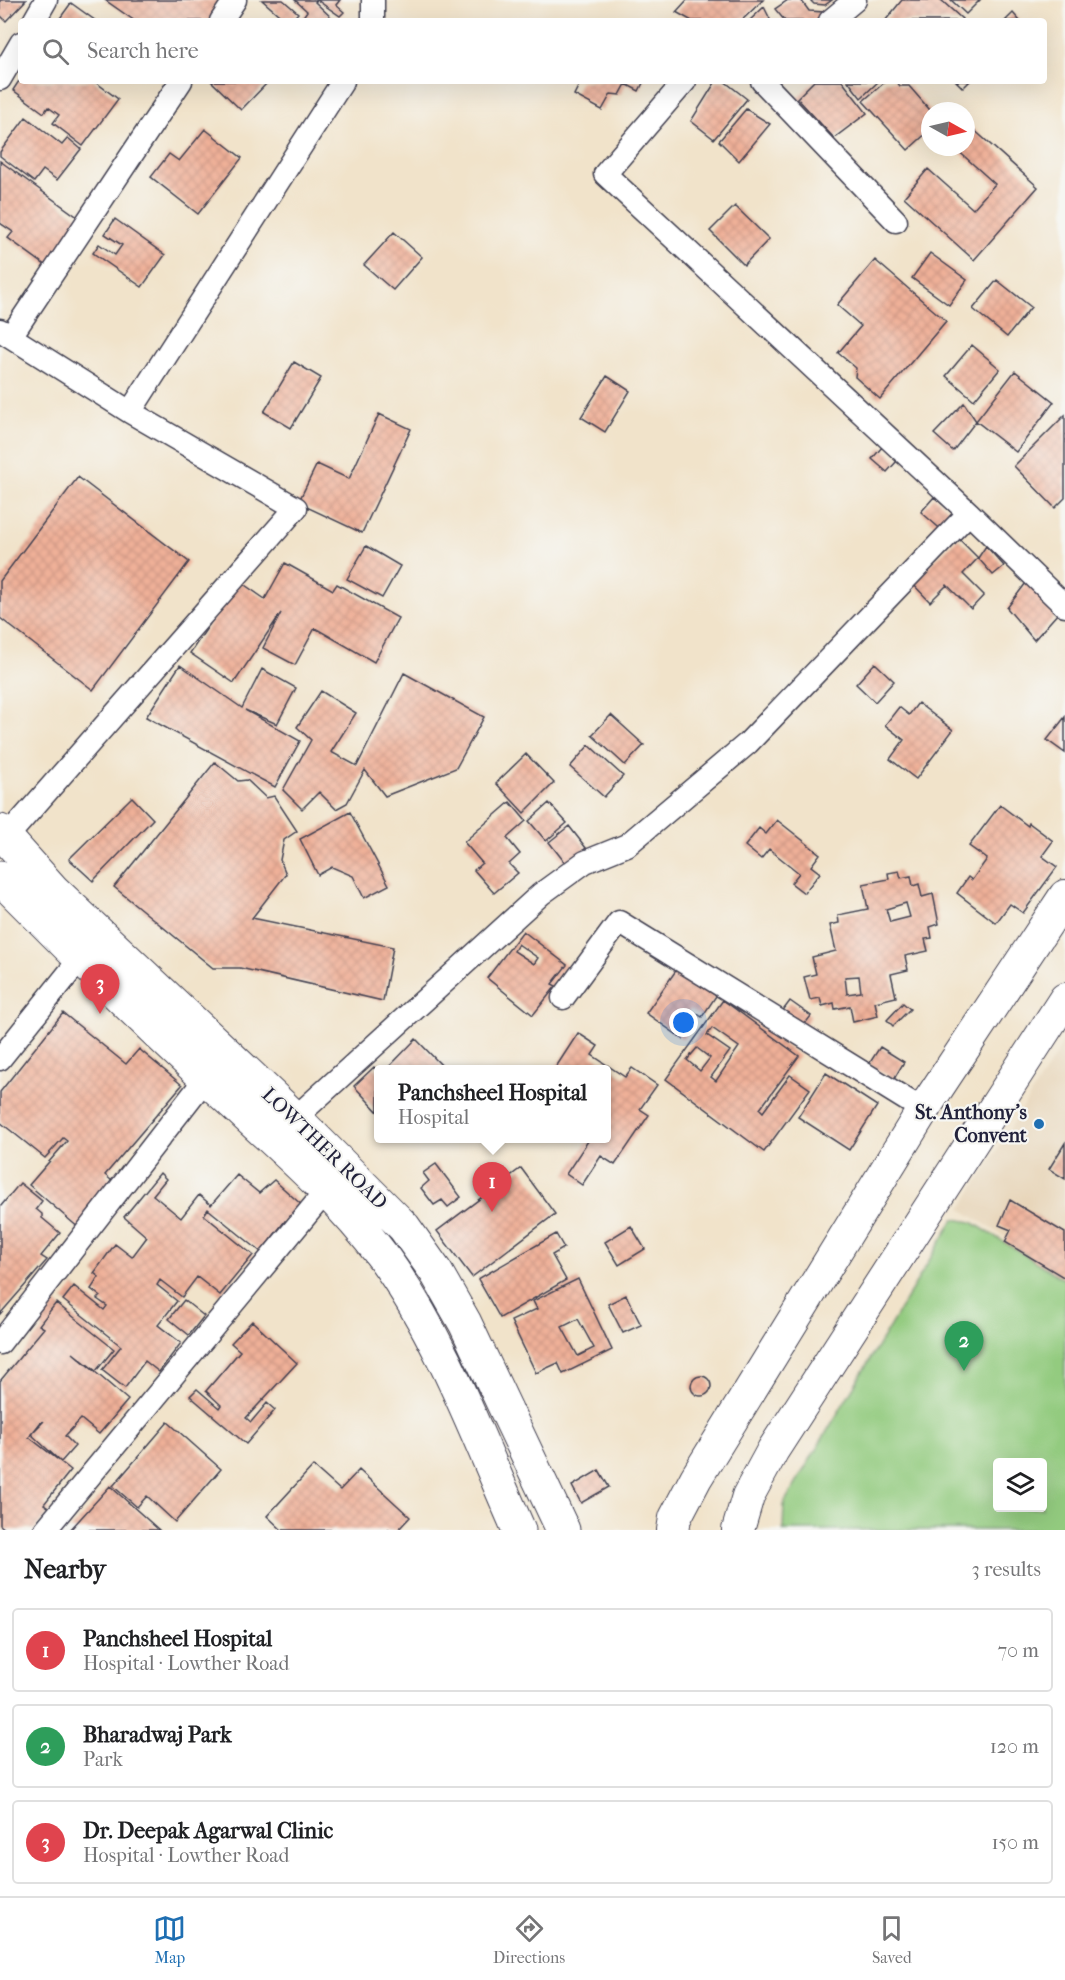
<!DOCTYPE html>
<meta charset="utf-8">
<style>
body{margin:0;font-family:"IM FELL French Canon",serif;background:#f6f6f6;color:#202124}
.controls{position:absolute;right:18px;bottom:18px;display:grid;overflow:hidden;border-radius:6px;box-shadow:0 6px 24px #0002}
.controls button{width:54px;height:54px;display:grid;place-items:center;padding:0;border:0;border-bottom:2px solid #e0e0e0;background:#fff;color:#202124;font:30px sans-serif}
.compass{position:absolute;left:921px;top:102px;width:54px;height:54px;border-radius:50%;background:#fff;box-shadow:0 6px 24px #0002;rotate:98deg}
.you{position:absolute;left:684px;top:1023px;width:21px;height:21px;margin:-15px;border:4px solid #fff;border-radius:50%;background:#1a73e8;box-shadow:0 0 0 9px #1a73e833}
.badge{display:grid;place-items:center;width:39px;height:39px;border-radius:50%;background:#1f6fb2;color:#fff;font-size:20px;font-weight:700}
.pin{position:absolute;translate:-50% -50px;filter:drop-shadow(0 2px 3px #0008)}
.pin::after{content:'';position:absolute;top:32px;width:21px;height:18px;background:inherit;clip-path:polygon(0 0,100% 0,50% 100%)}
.popup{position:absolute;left:374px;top:1065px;width:237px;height:78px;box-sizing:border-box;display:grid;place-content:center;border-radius:6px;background:#fff;filter:drop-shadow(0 2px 4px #0005);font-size:20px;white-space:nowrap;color:#757577}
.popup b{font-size:22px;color:#202124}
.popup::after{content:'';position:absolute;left:50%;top:100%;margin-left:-12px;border:12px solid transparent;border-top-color:#fff}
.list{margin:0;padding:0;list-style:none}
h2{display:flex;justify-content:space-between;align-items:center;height:78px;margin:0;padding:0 24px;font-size:26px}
h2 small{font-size:20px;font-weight:400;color:#757577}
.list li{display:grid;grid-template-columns:39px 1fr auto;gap:18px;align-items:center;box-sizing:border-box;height:84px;margin:0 12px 12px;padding:0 12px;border:2px solid #e0e0e0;border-radius:6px}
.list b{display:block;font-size:22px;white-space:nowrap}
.list p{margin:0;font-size:20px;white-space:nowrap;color:#757577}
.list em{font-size:20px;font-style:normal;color:#757577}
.icon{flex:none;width:33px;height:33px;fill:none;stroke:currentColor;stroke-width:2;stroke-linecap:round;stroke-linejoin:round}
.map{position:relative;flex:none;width:1065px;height:1530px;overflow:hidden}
.search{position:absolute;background:#fff;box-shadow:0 6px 24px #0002;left:18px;right:18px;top:18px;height:66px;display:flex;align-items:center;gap:15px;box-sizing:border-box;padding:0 21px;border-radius:6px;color:#757577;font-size:22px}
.sheet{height:366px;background:#fff}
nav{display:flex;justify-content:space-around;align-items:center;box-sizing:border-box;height:84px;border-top:2px solid #e0e0e0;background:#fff;font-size:16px;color:#757577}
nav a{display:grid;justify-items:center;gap:3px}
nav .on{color:#1f6fb2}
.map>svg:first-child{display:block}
.built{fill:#e7d4b7}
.park{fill:#93cb7f;stroke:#5a765d;stroke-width:1.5;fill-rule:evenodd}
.building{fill:url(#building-cross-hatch);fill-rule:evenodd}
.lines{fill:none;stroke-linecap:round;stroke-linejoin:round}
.street-casing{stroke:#413f50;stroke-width:25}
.secondary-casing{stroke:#413f50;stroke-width:34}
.primary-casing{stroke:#413f50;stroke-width:35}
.street{stroke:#fff;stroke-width:22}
.secondary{stroke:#fff;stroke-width:32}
.primary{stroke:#fff;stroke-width:33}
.poi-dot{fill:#1f6fb2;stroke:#f6f6f2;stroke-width:2}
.labels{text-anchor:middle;stroke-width:4.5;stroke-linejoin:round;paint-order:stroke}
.poi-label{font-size:20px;font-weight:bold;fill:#22223b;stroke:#f6f6f2;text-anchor:end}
.street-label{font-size:20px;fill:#22223b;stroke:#f6f6f2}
</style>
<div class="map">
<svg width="1065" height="1530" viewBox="0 0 1065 1530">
<defs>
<pattern id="building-cross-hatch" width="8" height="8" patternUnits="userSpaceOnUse" patternTransform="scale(1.5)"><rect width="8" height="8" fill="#efb098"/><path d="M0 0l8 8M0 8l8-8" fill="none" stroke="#cd9784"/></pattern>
</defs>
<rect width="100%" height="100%" fill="#f6f6f2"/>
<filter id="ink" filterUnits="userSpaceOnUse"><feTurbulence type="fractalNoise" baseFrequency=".0167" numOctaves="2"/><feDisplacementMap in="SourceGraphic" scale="12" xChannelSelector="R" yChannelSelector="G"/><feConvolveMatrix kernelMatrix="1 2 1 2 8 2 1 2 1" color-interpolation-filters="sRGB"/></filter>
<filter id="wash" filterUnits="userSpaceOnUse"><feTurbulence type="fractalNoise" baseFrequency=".008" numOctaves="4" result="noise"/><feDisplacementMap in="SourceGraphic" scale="24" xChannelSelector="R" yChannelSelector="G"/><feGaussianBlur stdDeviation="1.35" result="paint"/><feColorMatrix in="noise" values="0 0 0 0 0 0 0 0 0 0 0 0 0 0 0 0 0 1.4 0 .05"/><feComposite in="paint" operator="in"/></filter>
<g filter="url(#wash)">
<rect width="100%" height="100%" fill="#f1e3ca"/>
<path class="built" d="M1065 1039V1275L961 1209Z"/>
<path class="park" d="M954 1219 972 1222 1065 1280V1530H783L784 1503ZM998 1462H1042V1508H998Z"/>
<g id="blocks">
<path class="building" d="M0 0H26L6 21 0 15Z
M105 0H228L213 21H135Z
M262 0H283L298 13 291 21H286Z
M295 0H317L315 2 335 21H300L307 11Z
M317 0H340L336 5 344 12 340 16Z
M687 0H763L741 21H692L676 12Z
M788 0H801L809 11 824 12 822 21H785L775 9Z
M810 0H832L825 5 814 4Z
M902 0H941L962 19 961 21H885Z
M951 0H980L966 14Z
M71 3 96 21H58Z
M764 7 770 19 768 21H749Z
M1013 13 1020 21H1005Z
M21 78V81H94L118 99 83 146 53 123 59 115 48 107 44 113 13 90Z
M211 81H269L241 110Z
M581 81H644L639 91 626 84 620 95 611 94 602 110 574 95Z
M716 81H724L747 99 714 139 691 121Z
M814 81H842L867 113 834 138 797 98Z
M848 81H879L861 98Z
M886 81H896L900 86H909L930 110V130L908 150 863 101Z
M956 81H970L963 88Z
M746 109 770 124 739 161 719 141Z
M26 117 62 145 68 138 81 149 57 180 43 170 34 182 0 156V152Z
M972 128 1038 187 974 260 904 197 928 169 973 209 995 184 954 147H966V135Z
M205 129 242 158 198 214 151 177 169 154 179 161Z
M0 161 83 221 49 268 8 238 13 232 0 223Z
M735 206 769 239 744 265 710 231Z
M115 219 165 255 142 287 93 253 99 244 115 255 122 245 105 234Z
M394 232 422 257 393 290 364 265Z
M930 253 967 280 949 305 912 278Z
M875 260 946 321 880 399 855 377 856 368 838 353 861 326 837 305Z
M997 280 1031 307 1007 337 973 309Z
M972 345 1000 369 974 400 946 376Z
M294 362 321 378 291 428 264 412Z
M1015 371 1054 402 1016 452 976 421Z
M607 376 630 391 605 432 581 417Z
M964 403 976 421 953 451 934 434Z
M379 414 411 429 362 533 298 503 317 464 349 479Z
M1065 415V498L1055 508 1014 466Z
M882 447 897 461 887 472 872 459Z
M78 477 189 562 93 690 0 618V581Z
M934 497 958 518 945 533 921 512Z
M958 538 978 558 963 574 984 595 971 609 947 585 930 602 912 583Z
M366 546 400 566 382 598 347 579Z
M986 546 1004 566 993 575 978 558Z
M285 563 333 590 337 584 398 618 374 662 315 628 295 665 263 648 281 613 234 683 190 653 239 581 265 599Z
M1029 579 1059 612 1034 640 1007 608Z
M875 663 894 681 875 702 856 684Z
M180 665 242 708 262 669 296 688 277 724 245 710 300 741 275 787 146 717Z
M404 673 484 717 456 768 385 796 365 770 347 803 336 809 319 792 302 809 283 790 311 740 297 727 321 691 356 713 331 752 357 766Z
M918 703 953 730 916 779 890 759 904 740 885 725 899 707 909 715Z
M611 715 644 745 625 765 592 735Z
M1065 717V753L1047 740Z
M589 745 623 776 604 797 570 767Z
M526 754 554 783 524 813 496 783Z
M215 762 238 781 247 780 266 798 274 796 297 831 284 840 280 860 286 874 252 918 393 947 383 1001 240 968H213L114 887Z
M132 797 153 819 93 881 69 859Z
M510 802 526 821 507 838 520 854 509 864 518 873 494 893 474 870 482 863 464 842Z
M549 803 567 823 546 841 529 821Z
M1000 805 1028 826 1029 823 1053 841 1042 856 1057 867 1023 913 1010 904 996 923 957 893 968 877 972 880 987 859 969 846Z
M350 812 389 885 364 898 353 876 332 867 318 875 300 839Z
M777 820 820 854 811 866 820 873 804 893 791 883 799 873 769 849 761 859 745 846 759 828 766 834Z
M569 826 586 848 566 864 549 842Z
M899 871 901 878 911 876 913 886 919 884 922 897 933 894 939 924 930 927 932 938 925 939 928 951 905 956 908 970 891 974 896 997 875 1002 878 1016 853 1022 850 1006 835 1009 834 1003 822 1006 820 998 810 1000 804 977 816 974 812 957 836 951 830 925 839 923 838 915 868 909 863 884 889 879 888 873ZM906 903 910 917 890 922 886 909ZM859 976 861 992 847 994 845 977Z
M523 931 567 965 552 984 556 986 533 1015 487 978ZM518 944 538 958 534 964 514 951Z
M677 969 716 996 702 1017 690 1009 680 1023 690 1030 683 1039 646 1013Z
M723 1000 799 1056 760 1109 763 1112 790 1075 810 1089 764 1152 666 1079ZM712 1028 739 1047 716 1081 711 1077 730 1051 707 1035ZM697 1048 710 1058 700 1071 687 1060Z
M790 1001 811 1016 801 1029 781 1013Z
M903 1003 910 1009 893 1026 887 1020Z
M63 1013 126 1064 139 1049 182 1085 105 1175 118 1186 80 1229 29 1185 67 1141 63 1138 45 1158 0 1122V1092Z
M578 1033 598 1046 592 1055 625 1077 632 1068 657 1085 640 1109 649 1115 615 1165 601 1156 582 1185 566 1174 590 1138H606V1070H554Z
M416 1039 446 1070H386Z
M880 1047 904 1062 894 1079 869 1064Z
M374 1067 378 1071V1112L354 1086Z
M826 1073 877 1106 849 1150 798 1117Z
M1065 1143V1179L1049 1169Z
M436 1164 461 1197 448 1207 442 1200 434 1205 421 1188 429 1181 423 1173Z
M521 1168 555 1214 472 1277 437 1231Z
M160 1173 166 1179 153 1195 181 1218 199 1195 211 1205 237 1175 259 1193 274 1180 304 1207 289 1225 285 1221 261 1252 208 1209 204 1215 253 1255 220 1295 197 1277 182 1297 160 1280 157 1285 177 1301 158 1325 181 1343 159 1372 145 1361 125 1388 102 1370 121 1346 63 1300 74 1286 104 1310 107 1306 97 1299 100 1296 91 1289 99 1277 94 1273 115 1244 132 1257 147 1237 124 1217Z
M20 1183 42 1201 36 1209 42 1214V1218L60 1233 41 1256 47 1260 0 1314V1207Z
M1010 1200 1065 1233V1278L1005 1242 1011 1230 999 1225Z
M631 1226 645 1249 619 1265 605 1242Z
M556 1234 564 1248 552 1255 566 1280 500 1318 478 1279Z
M578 1279 612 1350 563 1374 558 1363 536 1373 511 1321 537 1309 533 1301ZM578 1319 594 1348 578 1356 562 1327Z
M626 1295 641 1325 623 1333 608 1304Z
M184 1300 204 1316 189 1335 169 1319Z
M56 1303 114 1349 96 1371 73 1353 128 1400 99 1434 81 1419 65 1436 75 1446 61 1462 31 1434 44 1421 40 1423 29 1437 71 1470 44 1504 51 1509 34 1530 27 1528 26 1530H6L0 1525V1381L44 1328 39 1325Z
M252 1321 297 1363 246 1418 251 1422 267 1403 275 1410 246 1444 190 1396 197 1389 219 1408 221 1405 206 1391 240 1351 231 1343Z
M691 1386a10 10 0 1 1 20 0a10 10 0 1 1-20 0Z
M168 1422 221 1469 175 1522 147 1496 137 1507 113 1486Z
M313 1466 340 1490 359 1470 410 1517 398 1530H282L267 1516Z
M599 1470 609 1487 581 1503 572 1486Z
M110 1486 159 1530H70Z"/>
</g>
</g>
<g filter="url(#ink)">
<use href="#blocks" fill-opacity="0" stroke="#413f50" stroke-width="1.5"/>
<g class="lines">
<defs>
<path id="street" d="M373 0V21
M34 21 46 0
M221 21 235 0
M830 21 855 0
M0 79 21 43
M685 81 605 174 969 513 1065 606
M762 81 896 221
M0 330 130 412 296 508 6 838
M11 336 181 81
M130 412 343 81
M563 998 619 922 923 1110
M0 1059 80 959
M295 1118 541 894 585 862 627 845 748 743 969 513
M0 1343 206 1078
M45 1530 327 1190"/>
<path id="secondary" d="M673 1530 675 1518 696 1478 923 1110 1065 896
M738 1530 748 1496 773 1450 1065 999"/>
<path id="primary" d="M0 831 53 890 295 1118 404 1227 436 1272 465 1323 563 1530
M0 878C69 948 140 1017 212 1084 271 1139 335 1192 384 1258 443 1340 478 1438 519 1530"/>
</defs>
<use href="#street" class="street-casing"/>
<use href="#secondary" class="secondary-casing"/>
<use href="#primary" class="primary-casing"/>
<use href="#street" class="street"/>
<use href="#secondary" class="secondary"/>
<use href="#primary" class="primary"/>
</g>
</g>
<circle class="poi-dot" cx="1039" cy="1124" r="6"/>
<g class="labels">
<g class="poi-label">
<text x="1027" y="1119">St. Anthony's<tspan x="1027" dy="23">Convent</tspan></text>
</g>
<g class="street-label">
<text transform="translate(325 1148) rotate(44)" y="7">LOWTHER ROAD</text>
</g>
</g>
</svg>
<div class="controls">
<button><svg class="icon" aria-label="layers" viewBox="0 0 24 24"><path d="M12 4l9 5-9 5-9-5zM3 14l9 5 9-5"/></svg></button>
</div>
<svg class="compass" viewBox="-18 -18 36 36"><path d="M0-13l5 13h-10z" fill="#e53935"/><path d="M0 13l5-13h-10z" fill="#757577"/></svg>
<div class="you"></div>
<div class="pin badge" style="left:492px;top:1212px;background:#e0444e">1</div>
<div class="popup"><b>Panchsheel Hospital</b>Hospital</div>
<div class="pin badge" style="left:964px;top:1371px;background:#2e9e5b">2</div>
<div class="pin badge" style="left:100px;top:1014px;background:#e0444e">3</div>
<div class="search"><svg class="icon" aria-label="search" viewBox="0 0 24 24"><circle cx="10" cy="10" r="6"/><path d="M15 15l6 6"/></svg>Search here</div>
</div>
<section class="sheet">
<h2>Nearby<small>3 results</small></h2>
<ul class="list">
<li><span class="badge" style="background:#e0444e">1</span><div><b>Panchsheel Hospital</b><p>Hospital · Lowther Road</p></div><em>70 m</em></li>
<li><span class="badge" style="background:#2e9e5b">2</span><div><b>Bharadwaj Park</b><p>Park</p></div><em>120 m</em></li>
<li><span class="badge" style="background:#e0444e">3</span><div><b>Dr. Deepak Agarwal Clinic</b><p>Hospital · Lowther Road</p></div><em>150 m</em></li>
</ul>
</section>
<nav>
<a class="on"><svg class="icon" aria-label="map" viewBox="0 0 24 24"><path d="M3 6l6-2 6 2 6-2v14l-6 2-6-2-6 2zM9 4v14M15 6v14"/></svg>Map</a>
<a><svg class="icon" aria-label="directions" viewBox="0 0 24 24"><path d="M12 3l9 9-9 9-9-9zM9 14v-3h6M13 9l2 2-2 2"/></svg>Directions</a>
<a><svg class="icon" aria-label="saved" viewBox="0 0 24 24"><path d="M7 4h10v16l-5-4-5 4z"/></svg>Saved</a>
</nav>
